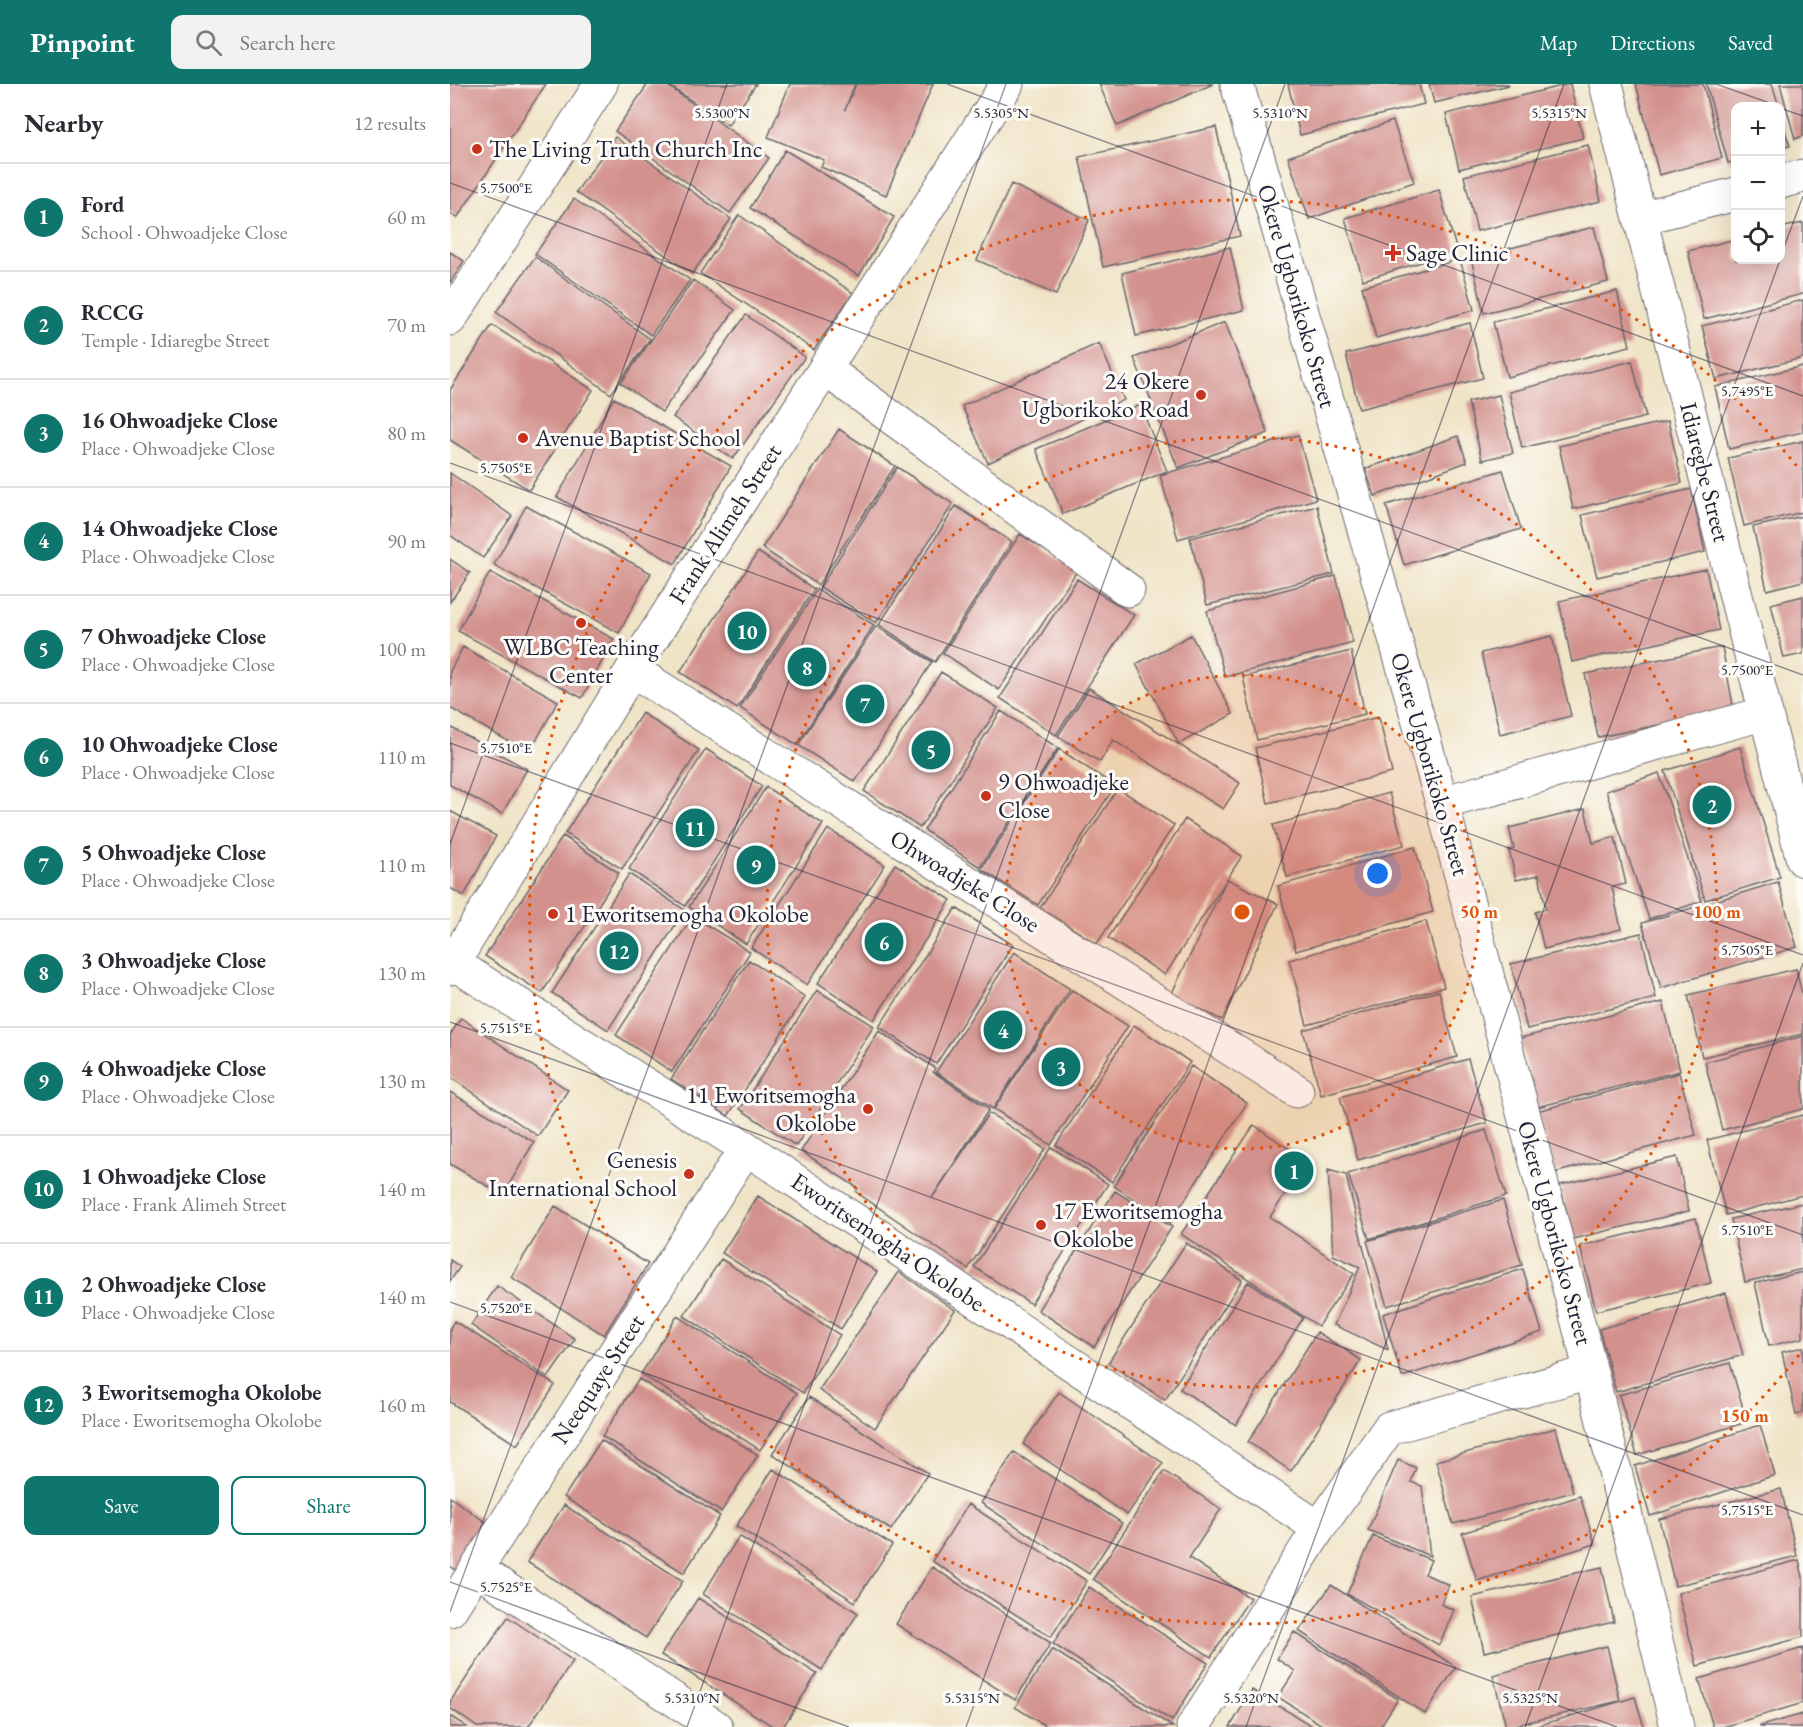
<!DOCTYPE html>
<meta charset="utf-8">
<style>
body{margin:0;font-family:"EB Garamond",serif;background:#f2f2f3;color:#2b2b33}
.controls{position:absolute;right:18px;top:18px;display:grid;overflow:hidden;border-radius:12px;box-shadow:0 6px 24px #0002}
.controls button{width:54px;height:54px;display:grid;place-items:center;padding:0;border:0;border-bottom:2px solid #e1e1e2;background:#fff;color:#2b2b33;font:30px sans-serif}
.you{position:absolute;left:928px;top:790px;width:21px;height:21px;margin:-15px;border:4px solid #fff;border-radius:50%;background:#1a73e8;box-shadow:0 0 0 9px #1a73e833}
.badge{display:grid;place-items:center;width:39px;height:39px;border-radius:50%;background:#0f766e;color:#fff;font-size:20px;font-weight:700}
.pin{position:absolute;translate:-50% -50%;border:3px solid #fff;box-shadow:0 2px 6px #0006}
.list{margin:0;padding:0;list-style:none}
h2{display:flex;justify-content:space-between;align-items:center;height:78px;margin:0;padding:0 24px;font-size:26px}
h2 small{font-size:20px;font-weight:400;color:#7c7c81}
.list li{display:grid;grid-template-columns:39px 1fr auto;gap:18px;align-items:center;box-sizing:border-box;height:108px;padding:0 24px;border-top:2px solid #e1e1e2}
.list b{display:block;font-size:22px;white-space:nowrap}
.list p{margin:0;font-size:20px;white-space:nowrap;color:#7c7c81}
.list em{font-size:20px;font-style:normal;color:#7c7c81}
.actions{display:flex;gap:12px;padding:18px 24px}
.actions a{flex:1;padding:14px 0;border:2px solid #0f766e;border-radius:12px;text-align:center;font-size:21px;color:#0f766e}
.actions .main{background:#0f766e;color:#fff}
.icon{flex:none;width:33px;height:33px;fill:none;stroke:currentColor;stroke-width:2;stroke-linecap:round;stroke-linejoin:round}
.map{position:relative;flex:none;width:1353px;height:1643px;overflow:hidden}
header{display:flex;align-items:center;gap:36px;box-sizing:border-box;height:84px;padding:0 30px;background:#0f766e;color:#fff}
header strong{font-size:28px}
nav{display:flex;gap:33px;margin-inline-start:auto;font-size:21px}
.search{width:420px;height:54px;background:#f2f2f3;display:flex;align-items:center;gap:15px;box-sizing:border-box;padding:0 21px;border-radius:12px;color:#7c7c81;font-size:22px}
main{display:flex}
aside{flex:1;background:#fff}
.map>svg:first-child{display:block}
.building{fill:#d3918d}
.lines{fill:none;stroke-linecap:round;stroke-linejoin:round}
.minor-casing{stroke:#6a666c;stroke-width:35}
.minor{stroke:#fff;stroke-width:33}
.ticks{fill:none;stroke:#22223b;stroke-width:1.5;stroke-opacity:0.45}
.ring{fill:none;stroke:#de560e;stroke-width:3;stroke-dasharray:3 6}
.poi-dot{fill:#c8321e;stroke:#fdfcf7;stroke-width:2}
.labels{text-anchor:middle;stroke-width:6;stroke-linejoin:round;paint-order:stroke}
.poi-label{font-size:24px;fill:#22223b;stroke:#fdfcf7;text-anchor:start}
.street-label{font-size:24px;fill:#22223b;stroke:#fdfcf7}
.ticks-label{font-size:15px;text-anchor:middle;fill:#22223b;stroke:#fdfcf7;stroke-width:6;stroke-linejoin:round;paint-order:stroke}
.centre{fill:#de560e;stroke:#fdfcf7;stroke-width:3}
.ring-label{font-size:18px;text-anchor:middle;font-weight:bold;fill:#de560e;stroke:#fdfcf7;stroke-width:6;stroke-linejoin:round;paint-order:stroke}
</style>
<header>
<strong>Pinpoint</strong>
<div class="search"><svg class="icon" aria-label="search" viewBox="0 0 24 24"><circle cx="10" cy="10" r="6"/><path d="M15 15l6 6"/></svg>Search here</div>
<nav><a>Map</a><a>Directions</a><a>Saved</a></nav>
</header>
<main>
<aside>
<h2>Nearby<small>12 results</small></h2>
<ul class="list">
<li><span class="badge">1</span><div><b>Ford</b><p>School · Ohwoadjeke Close</p></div><em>60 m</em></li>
<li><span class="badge">2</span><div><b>RCCG</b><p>Temple · Idiaregbe Street</p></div><em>70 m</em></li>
<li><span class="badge">3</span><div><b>16 Ohwoadjeke Close</b><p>Place · Ohwoadjeke Close</p></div><em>80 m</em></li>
<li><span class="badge">4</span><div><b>14 Ohwoadjeke Close</b><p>Place · Ohwoadjeke Close</p></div><em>90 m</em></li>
<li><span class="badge">5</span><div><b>7 Ohwoadjeke Close</b><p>Place · Ohwoadjeke Close</p></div><em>100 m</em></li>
<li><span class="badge">6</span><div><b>10 Ohwoadjeke Close</b><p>Place · Ohwoadjeke Close</p></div><em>110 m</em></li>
<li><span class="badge">7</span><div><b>5 Ohwoadjeke Close</b><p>Place · Ohwoadjeke Close</p></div><em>110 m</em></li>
<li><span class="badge">8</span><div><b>3 Ohwoadjeke Close</b><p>Place · Ohwoadjeke Close</p></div><em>130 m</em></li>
<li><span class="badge">9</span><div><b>4 Ohwoadjeke Close</b><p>Place · Ohwoadjeke Close</p></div><em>130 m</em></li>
<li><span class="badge">10</span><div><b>1 Ohwoadjeke Close</b><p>Place · Frank Alimeh Street</p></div><em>140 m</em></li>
<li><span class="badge">11</span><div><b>2 Ohwoadjeke Close</b><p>Place · Ohwoadjeke Close</p></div><em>140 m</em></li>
<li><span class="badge">12</span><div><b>3 Eworitsemogha Okolobe</b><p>Place · Eworitsemogha Okolobe</p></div><em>160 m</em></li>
</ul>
<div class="actions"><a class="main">Save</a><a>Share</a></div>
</aside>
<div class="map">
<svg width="1353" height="1643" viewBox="0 0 1353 1643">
<rect width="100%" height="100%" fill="#fdfcf7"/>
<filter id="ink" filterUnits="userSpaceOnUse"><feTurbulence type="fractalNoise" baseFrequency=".0167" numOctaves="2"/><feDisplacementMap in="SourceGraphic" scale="12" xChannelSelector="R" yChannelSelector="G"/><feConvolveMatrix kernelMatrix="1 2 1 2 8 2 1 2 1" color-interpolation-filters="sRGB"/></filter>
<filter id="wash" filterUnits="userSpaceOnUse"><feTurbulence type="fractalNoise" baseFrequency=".008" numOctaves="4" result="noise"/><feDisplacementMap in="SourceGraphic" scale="24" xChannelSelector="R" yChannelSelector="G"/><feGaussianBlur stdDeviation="1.35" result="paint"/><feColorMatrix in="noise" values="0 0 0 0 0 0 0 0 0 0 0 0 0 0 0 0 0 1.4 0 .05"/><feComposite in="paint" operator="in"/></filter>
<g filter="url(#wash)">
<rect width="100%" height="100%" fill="#f0e4c7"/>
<g id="blocks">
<path class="building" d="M0 0H96L7 134 0 129Z
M198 0H215L319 74 280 129 165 47Z
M217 0H306L278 41Z
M340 0H405L395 26 406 0H483L436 111 371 83 374 76 318 53Z
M649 0H763L667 42Z
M838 0H969L974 20 850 51Z
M979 0H1058L1059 1 984 19Z
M1120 0 1133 54 1009 85 996 30Z
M1186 0H1253L1272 74 1209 91Z
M1256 0H1322L1329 22H1286V77L1278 79Z
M1330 0H1353V52L1345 55Z
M1330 32 1340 62 1330 64Z
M943 37 964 98 859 135 838 73Z
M766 43 790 152 653 183 629 73Z
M165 53 281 135 242 190 126 108Z
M1138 61 1151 117 1027 147 1014 92Z
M335 66 444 133 409 192 300 124Z
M561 100 639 136 606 211 527 176Z
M989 106 1007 167 913 196 895 134Z
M124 115 240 196 201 251 85 170Z
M289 131 403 209 364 266 250 189Z
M1353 139V210L1254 235 1238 167 1286 155V176H1330V144Z
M1144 143 1158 198 1034 229 1021 174Z
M780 163 794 226 686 252 672 189Z
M0 168 14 177 0 199Z
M85 173 200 255 161 310 46 228Z
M1010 175 1024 226 926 254 912 203Z
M243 196 285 226 212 328 171 299Z
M1167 207 1180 262 1057 293 1043 238Z
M1353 216V274L1266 295 1252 242Z
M296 231 355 273 283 375 223 333Z
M775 238 818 349 728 384 684 274Z
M1020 239 1033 294 909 325 896 270Z
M42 241 143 306 79 406 0 356V306Z
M649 259 674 316 538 379 512 322Z
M1182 277 1196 333 1072 364 1059 308Z
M1353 282V348L1279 365 1265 303Z
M1049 311 1063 369 1032 376 1018 318Z
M164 314 281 382 225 480 107 413Z
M690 321 717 387 613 430 586 365Z
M1218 337 1232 399 1123 425 1109 362Z
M389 345 445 382 368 501 312 464Z
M848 351 866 415 728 455 710 391Z
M1008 352 1017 378 925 412 915 385Z
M1353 357V428L1294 442 1278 374Z
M447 383 503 420 426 539 370 503Z
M1053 386 1071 445 954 481 936 421Z
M0 389 62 432 33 474 0 451Z
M1241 405 1255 468 1147 493 1132 431Z
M76 422 201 489 169 549 44 481Z
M506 422 562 458 485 578 429 541Z
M867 422 884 490 757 521 740 454Z
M1353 432V497L1317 506 1303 443Z
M570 450 627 487 549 606 493 569Z
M308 468 364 505 287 625 230 588Z
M0 475 20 489 0 518Z
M1256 485 1269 546 1122 578 1109 517Z
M40 488 164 555 132 614 8 547Z
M886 492 903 559 775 593 757 527Z
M627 495 684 531 606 651 550 614Z
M367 505 424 541 347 661 290 624Z
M1353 512V570L1334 574 1321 520Z
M426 542 482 578 405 698 348 661Z
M741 551 783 630 729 660 686 580Z
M1102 552 1121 632 1050 650 1031 569Z
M13 563 108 617 79 669 0 624V587Z
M1272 563 1284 626 1148 653 1135 590Z
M901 567 915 630 807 656 793 593Z
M491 588 548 624 470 744 414 707Z
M639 604 790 699 773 725 663 656 650 678 608 652Z
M551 627 608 664 530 783 474 746Z
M192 629 249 666 172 785 115 749Z
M929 633 942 689 818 719 805 664Z
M0 643 77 685 52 730 0 701Z
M1290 663 1330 793 1255 816 1215 687Z
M256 665 312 702 235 822 179 785Z
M609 665 665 702 588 821 531 785Z
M1209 689 1252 817 1199 835 1156 707Z
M316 703 373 740 296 860 239 823Z
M668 704 724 741 647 860 590 824Z
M939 709 954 761 837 793 823 741Z
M1135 725 1143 759 1165 753 1176 800 1162 803 1171 845 1094 865 1085 828 1096 825 1089 791 1066 796 1059 766 1064 765 1059 744Z
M0 727 46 752 14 812 0 804Z
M735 735 792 772 715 891 658 854Z
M378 745 435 781 357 901 301 864Z
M113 752 169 789 92 909 35 872Z
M965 763 983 828 846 867 828 802Z
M445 780 501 816 424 936 368 899Z
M179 790 235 826 158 946 102 909Z
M777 795 828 820 772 936 721 911Z
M1328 798 1347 863 1211 904 1192 839Z
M506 824 563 861 486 980 429 943Z
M243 832 300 868 222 988 166 951Z
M976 837 994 903 857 941 839 876Z
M1191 849 1206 914 1077 945 1061 880Z
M564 868 620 905 543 1025 486 988Z
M299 876 355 913 278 1032 221 995Z
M1346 885 1353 914V950L1252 973 1238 911Z
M367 906 424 942 346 1062 290 1025Z
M622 906 678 942 601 1061 544 1025Z
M989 907 1007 973 871 1011 853 946Z
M1213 918 1230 987 1087 1023 1070 954Z
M11 934 118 1006 88 1052 0 993V951Z
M684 941 740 978 662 1098 606 1061Z
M429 947 485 984 483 988 539 1025 482 1114 539 1029 595 1065 518 1185 406 1108 408 1104 351 1067Z
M1353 952V1025L1272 1046 1255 978Z
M1018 975 1037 1039 908 1076 890 1013Z
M741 982 797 1019 720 1139 664 1102Z
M1229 989 1246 1051 1104 1089 1087 1027Z
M0 1008 84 1058 53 1111 0 1080Z
M1353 1031V1111L1276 1131 1257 1056Z
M804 1041 857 1077 820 1133 904 1190 868 1242 731 1150Z
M1036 1046 1056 1112 919 1155 898 1090Z
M601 1063 658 1100 581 1220 524 1183Z
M1227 1073 1239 1127 1123 1155 1110 1101Z
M878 1086 896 1091 938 1266 884 1241 910 1183 883 1171Z
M665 1107 722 1143 644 1263 588 1226Z
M308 1112 427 1188 391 1245 272 1169Z
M1053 1116 1072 1181 937 1222 917 1157Z
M1353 1119V1185L1295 1198 1281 1135Z
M105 1122 198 1180 154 1251 61 1193Z
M1246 1134 1261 1199 1146 1227 1130 1162Z
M736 1159 792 1196 715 1316 658 1279Z
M271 1175 390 1251 353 1309 234 1232Z
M0 1176 10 1183 0 1197Z
M1073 1185 1092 1248 952 1293 933 1230Z
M449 1188 505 1226 425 1344 369 1306Z
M1353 1188V1254L1319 1262 1305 1199Z
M798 1198 853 1234 786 1341 730 1305Z
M47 1202 125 1255 98 1294 21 1241Z
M1276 1209 1293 1271 1166 1308 1149 1245Z
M227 1232 347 1309 310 1366 191 1290Z
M4 1237 105 1301 67 1361 0 1318V1244Z
M867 1248 911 1276 841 1387 798 1358Z
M1353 1263V1329L1346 1331 1332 1268Z
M1280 1279 1297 1338 1187 1371 1169 1311Z
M189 1295 308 1371 271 1428 152 1352Z
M609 1308 713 1379 677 1431 573 1360Z
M359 1313 478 1389 441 1446 322 1370Z
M1310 1341 1325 1391 1200 1432 1185 1382Z
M1106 1344 1123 1408 1003 1440 986 1377Z
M151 1356 270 1432 234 1489 114 1413Z
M564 1368 672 1439 639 1490 531 1419Z
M948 1376 966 1384 961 1398 972 1402 980 1472 918 1446Z
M323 1385 442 1461 405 1518 286 1442Z
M714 1387 771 1425 739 1474 800 1514 761 1573 643 1495Z
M1331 1405 1347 1472 1225 1502 1209 1435Z
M1130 1412 1145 1460 1027 1497 1012 1449Z
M0 1413 41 1442 9 1488 0 1482Z
M518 1420 637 1497 601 1553 482 1477Z
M114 1421 233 1497 196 1554 77 1478Z
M289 1452 408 1529 372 1586 253 1510Z
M923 1452 981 1476 975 1490 999 1501 991 1520 1004 1526 989 1561 897 1510Z
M1349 1476 1353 1493V1553L1247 1582 1228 1509Z
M482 1483 601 1559 565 1616 446 1540Z
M1152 1483 1164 1538 1034 1568 1022 1513Z
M881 1501 1006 1583 975 1630 849 1547Z
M639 1503 758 1579 722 1637 603 1560Z
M248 1514 367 1590 333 1643H324L211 1571Z
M58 1533 123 1577 78 1643H27L0 1624V1618Z
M844 1548 948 1615 930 1643H875L828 1613 845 1587 827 1575Z
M1157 1562 1170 1617 1056 1643 1043 1591Z
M1353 1564V1619L1273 1643H1263L1249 1595Z
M602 1565 723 1643H597L565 1623Z
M802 1606 864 1643H780Z
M1185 1613 1194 1643H1087V1642Z
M1353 1630V1643H1310V1642Z
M0 1632 17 1643H0Z"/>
</g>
</g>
<g filter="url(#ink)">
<use href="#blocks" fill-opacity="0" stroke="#6a666c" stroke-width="1.5"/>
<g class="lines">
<defs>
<path id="minor" d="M787 0 992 719 1141 1288 1227 1643
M1156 0 1353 776
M1330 98 1353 92
M1191 134 1286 110
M0 235 151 0
M375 285 678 506
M182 586 847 1007
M992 719 1316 629
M3 879 296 1064 869 1444
M0 884 182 586 557 0
M26 1485 266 1643
M0 1526 296 1064
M743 1643 869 1444 939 1344 1141 1288"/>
</defs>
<use href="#minor" class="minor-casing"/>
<use href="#minor" class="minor"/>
</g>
</g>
<path class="ticks" d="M497 0 1353 312M1266 0 1328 22M1330 24 1353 32M0 99 1353 591M1330 174 1353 112M0 379 1353 871M0 659 1353 1151M0 760 277 0M0 938 1353 1431M0 1218 1167 1643M0 1498 399 1643M0 1528 556 0M237 1643 835 0M516 1643 1114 0M796 1643 1330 176M1075 1643 1353 879"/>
<circle cx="792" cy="828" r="237" fill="#de560e" fill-opacity=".12"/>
<g class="ring">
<circle cx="792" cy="828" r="237"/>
<circle cx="792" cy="828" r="475"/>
<path d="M1349 1271A712 712 0 1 1 1349 385"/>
</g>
<g class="poi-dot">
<circle cx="27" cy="65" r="6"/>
<path d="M940 160h6v6h6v6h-6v6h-6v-6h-6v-6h6z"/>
<circle cx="751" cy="311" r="6"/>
<circle cx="73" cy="354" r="6"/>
<circle cx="131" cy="539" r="6"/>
<circle cx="536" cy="712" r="6"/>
<circle cx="103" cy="830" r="6"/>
<circle cx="418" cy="1025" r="6"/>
<circle cx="239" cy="1090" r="6"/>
<circle cx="591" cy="1141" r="6"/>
</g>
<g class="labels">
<g class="poi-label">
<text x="39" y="73">The Living Truth Church Inc</text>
<text x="956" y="177">Sage Clinic</text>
<text x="739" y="305" text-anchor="end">24 Okere<tspan x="739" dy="28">Ugborikoko Road</tspan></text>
<text x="85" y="362">Avenue Baptist School</text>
<text x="131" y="571" text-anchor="middle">WLBC Teaching<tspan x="131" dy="28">Center</tspan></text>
<text x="548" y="706">9 Ohwoadjeke<tspan x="548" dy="28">Close</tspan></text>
<text x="115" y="838">1 Eworitsemogha Okolobe</text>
<text x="406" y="1019" text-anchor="end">11 Eworitsemogha<tspan x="406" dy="28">Okolobe</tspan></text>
<text x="227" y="1084" text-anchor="end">Genesis<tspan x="227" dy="28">International School</tspan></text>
<text x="603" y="1135">17 Eworitsemogha<tspan x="603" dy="28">Okolobe</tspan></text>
</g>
<g class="street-label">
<text transform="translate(847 212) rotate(74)" y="8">Okere Ugborikoko Street</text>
<text transform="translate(1255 388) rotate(76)" y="8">Idiaregbe Street</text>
<text transform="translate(275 440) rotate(-57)" y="8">Frank Alimeh Street</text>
<text transform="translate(980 680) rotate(74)" y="8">Okere Ugborikoko Street</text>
<text transform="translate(515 797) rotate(32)" y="8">Ohwoadjeke Close</text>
<text transform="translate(1105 1149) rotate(75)" y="8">Okere Ugborikoko Street</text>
<text transform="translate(438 1158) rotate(34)" y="8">Eworitsemogha Okolobe</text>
<text transform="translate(148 1295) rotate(-57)" y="8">Neequaye Street</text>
</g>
</g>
<g class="ticks-label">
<text x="272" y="34">5.5300°N</text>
<text x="551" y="34">5.5305°N</text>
<text x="830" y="34">5.5310°N</text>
<text x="1109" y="34">5.5315°N</text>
<text x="56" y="109">5.7500°E</text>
<text x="1297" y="312">5.7495°E</text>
<text x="56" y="389">5.7505°E</text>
<text x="1297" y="591">5.7500°E</text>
<text x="56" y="669">5.7510°E</text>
<text x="1297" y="871">5.7505°E</text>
<text x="56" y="949">5.7515°E</text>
<text x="1297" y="1151">5.7510°E</text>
<text x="56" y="1229">5.7520°E</text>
<text x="1297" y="1431">5.7515°E</text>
<text x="56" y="1508">5.7525°E</text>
<text x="242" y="1619">5.5310°N</text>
<text x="522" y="1619">5.5315°N</text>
<text x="801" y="1619">5.5320°N</text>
<text x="1080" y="1619">5.5325°N</text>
</g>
<circle cx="792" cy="828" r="9" class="centre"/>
<g class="ring-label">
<text x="1029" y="834">50 m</text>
<text x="1267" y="834">100 m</text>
<text x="1295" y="1338">150 m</text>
</g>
</svg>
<div class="controls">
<button>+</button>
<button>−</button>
<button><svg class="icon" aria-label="locate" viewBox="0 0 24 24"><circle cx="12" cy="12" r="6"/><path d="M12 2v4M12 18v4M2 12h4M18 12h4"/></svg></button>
</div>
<div class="you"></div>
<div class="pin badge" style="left:844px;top:1087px">1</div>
<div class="pin badge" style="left:1262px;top:721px">2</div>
<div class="pin badge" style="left:611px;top:983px">3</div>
<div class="pin badge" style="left:553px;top:946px">4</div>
<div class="pin badge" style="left:481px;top:666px">5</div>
<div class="pin badge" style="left:434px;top:858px">6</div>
<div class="pin badge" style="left:415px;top:620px">7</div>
<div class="pin badge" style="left:357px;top:583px">8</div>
<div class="pin badge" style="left:306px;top:781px">9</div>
<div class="pin badge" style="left:297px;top:547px">10</div>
<div class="pin badge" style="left:245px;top:744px">11</div>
<div class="pin badge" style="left:169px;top:867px">12</div>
</div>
</main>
